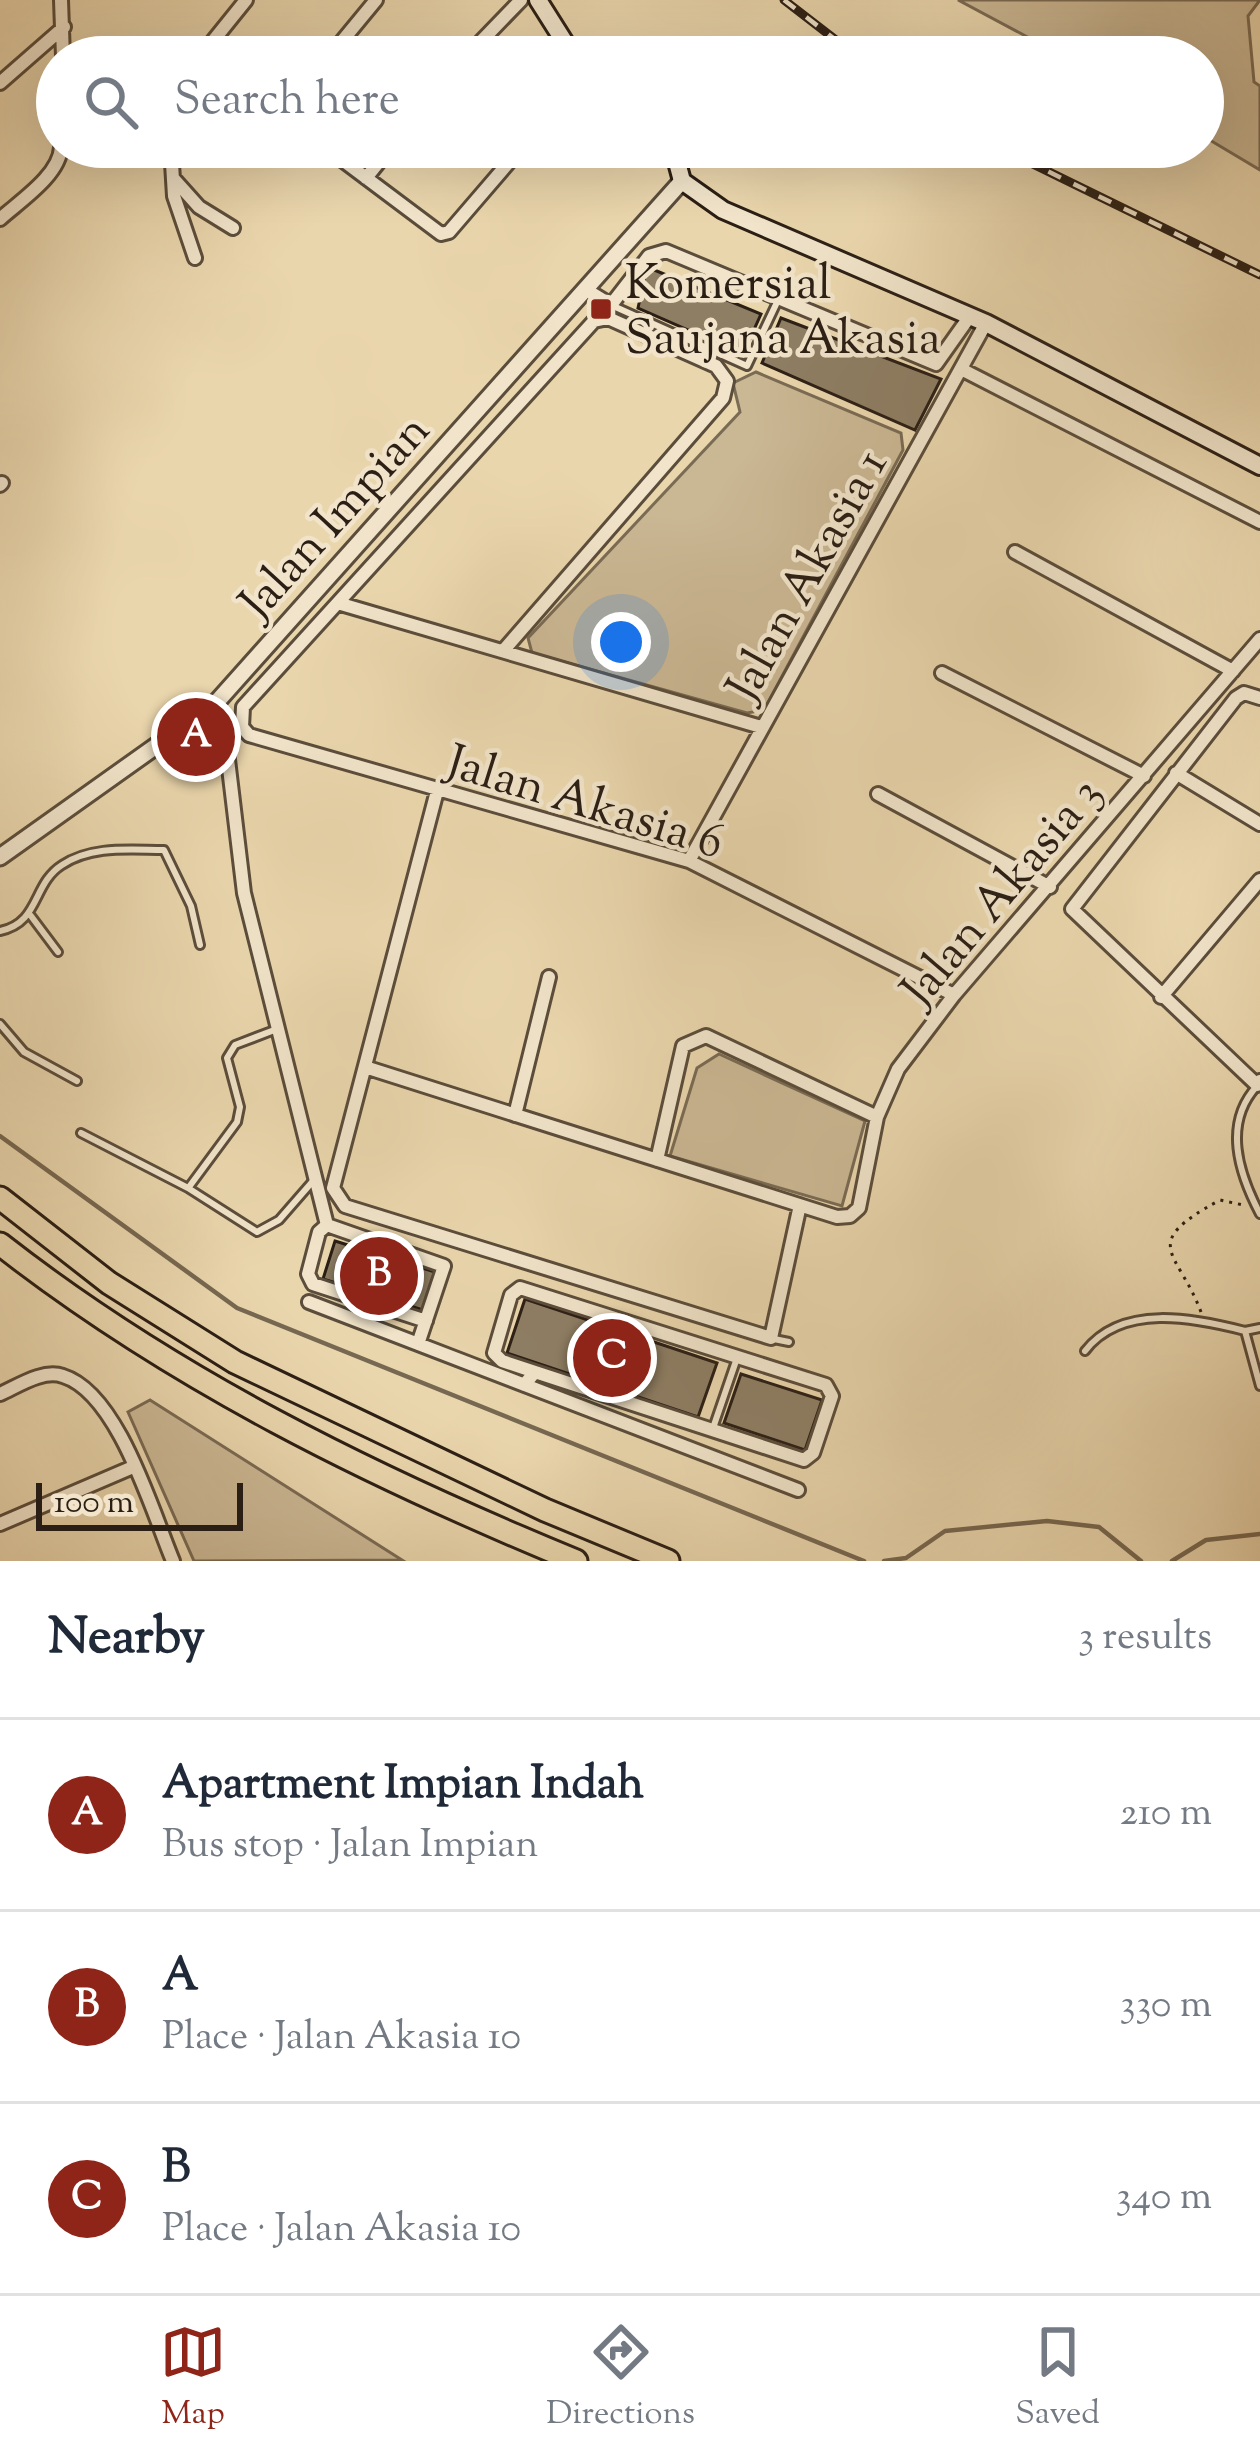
<!DOCTYPE html>
<meta charset="utf-8">
<style>
body{margin:0;font-family:"Sorts Mill Goudy",serif;background:#f6f6f7;color:#1f2937}
.scale{position:absolute;left:36px;bottom:30px;width:207px;box-sizing:border-box;padding-left:12px;border:6px solid #2b1f15;border-top:0;font-size:33px;line-height:42px;white-space:nowrap;color:#2b1f15;-webkit-text-stroke:9px #f1e4ca;paint-order:stroke}
.you{position:absolute;left:621px;top:642px;width:42px;height:42px;margin:-30px;border:9px solid #fff;border-radius:50%;background:#1a73e8;box-shadow:0 0 0 18px #1a73e833}
.badge{display:grid;place-items:center;width:78px;height:78px;border-radius:50%;background:#8f2418;color:#fff;font-size:39px;font-weight:700}
.pin{position:absolute;translate:-50% -50%;border:6px solid #fff;box-shadow:0 3px 12px #0006}
.list{margin:0;padding:0;list-style:none}
h2{display:flex;justify-content:space-between;align-items:center;height:156px;margin:0;padding:0 48px;font-size:51px}
h2 small{font-size:39px;font-weight:400;color:#747a83}
.list li{display:grid;grid-template-columns:78px 1fr auto;gap:36px;align-items:center;box-sizing:border-box;height:192px;padding:0 48px;border-top:3px solid #e0e1e3}
.list b{display:block;font-size:45px;white-space:nowrap}
.list p{margin:0;font-size:39px;white-space:nowrap;color:#747a83}
.list em{font-size:39px;font-style:normal;color:#747a83}
.icon{flex:none;width:66px;height:66px;fill:none;stroke:currentColor;stroke-width:2;stroke-linecap:round;stroke-linejoin:round}
.map{position:relative;flex:none;width:1260px;height:1561px;overflow:hidden}
.search{position:absolute;background:#fff;box-shadow:0 12px 48px #0002;left:36px;right:36px;top:36px;height:132px;display:flex;align-items:center;gap:30px;box-sizing:border-box;padding:0 42px;border-radius:66px;color:#747a83;font-size:45px}
.sheet{height:732px;background:#fff}
nav{display:flex;justify-content:space-around;align-items:center;box-sizing:border-box;height:168px;border-top:3px solid #e0e1e3;background:#fff;font-size:33px;color:#747a83}
nav a{display:grid;justify-items:center;gap:6px}
nav .on{color:#8f2418}
.map>svg:first-child{display:block}
.green{fill:#cab793;stroke:#7a6b54;stroke-width:3}
.lines{fill:none;stroke-linecap:round;stroke-linejoin:round}
.stream{stroke:#776851;stroke-width:4.5}
.building{fill:#8e7e64;stroke:#2b1f15;stroke-width:3}
.service-casing{stroke:#5b4d3b;stroke-width:12}
.minor-casing{stroke:#5b4d3b;stroke-width:18}
.tertiary-casing{stroke:#5b4d3b;stroke-width:21}
.secondary-casing{stroke:#2b1f15;stroke-width:22}
.motorway-casing{stroke:#2b1f15;stroke-width:27}
.path{stroke:#2b1f15;stroke-width:3;stroke-dasharray:3 6;stroke-linecap:butt}
.service{stroke:#f1e4ca;stroke-width:6}
.minor{stroke:#f1e4ca;stroke-width:12}
.tertiary{stroke:#f1e4ca;stroke-width:15}
.secondary{stroke:#f1e4ca;stroke-width:16}
.motorway{stroke:#ead6ad;stroke-width:21}
.rail-casing{stroke:#2b1f15;stroke-width:9}
.rail{stroke:#f1e4ca;stroke-width:4.5;stroke-dasharray:14;stroke-linecap:butt}
.poi-dot{fill:#8f2418;stroke:#f1e4ca;stroke-width:4.5}
.labels{text-anchor:middle;stroke-width:9;stroke-linejoin:round;paint-order:stroke}
.poi-label{font-size:48px;fill:#2b1f15;stroke:#f1e4ca;text-anchor:start}
.street-label{font-size:48px;fill:#2b1f15;stroke:#f1e4ca}
</style>
<div class="map">
<svg width="1260" height="1561" viewBox="0 0 1260 1561">
<rect width="100%" height="100%" fill="#ead6ad"/>
<filter id="stains"><feTurbulence type="fractalNoise" baseFrequency=".00167" numOctaves="4"/><feColorMatrix values="0 0 0 0 .2 0 0 0 0 .09 0 0 0 0 .02 0 0 0 .5 -.17"/></filter>
<radialGradient id="worn" r=".72"><stop offset=".6" stop-color="#630" stop-opacity="0"/><stop offset="1" stop-color="#630" stop-opacity=".3"/></radialGradient>
<path class="green" d="M958 0H1260L1248 16 1254 82 1260 86V170L1203 136V57H1065Z
M756 372 901 433 903 450 764 710 747 713 532 653 528 638 740 412 733 383Z
M719 1054 865 1121 842 1206 670 1156 697 1068Z
M150 1400 402 1560 194 1561 128 1412Z"/>
<g class="lines">
<path class="stream" d="M0 1136 237 1308 864 1561
M884 1561 906 1558 945 1531 1047 1521 1099 1527 1141 1561
M1172 1561 1206 1540 1260 1534"/>
</g>
<path class="building" d="M647 267 761 314 743 354 638 308Z
M781 318 941 379 915 430 762 363Z
M335 1241 435 1272 423 1310 323 1279Z
M525 1299 717 1363 698 1417 507 1353Z
M741 1374 822 1400 805 1450 724 1423Z"/>
<g class="lines">
<defs>
<path id="service" d="M611 305 747 366 779 298
M31 916 58 952
M0 931C40 923 32 884 62 865 92 845 131 850 164 850L191 906 200 945
M0 1024 24 1052 77 1081
M1257 1086C1223 1123 1238 1172 1260 1214
M81 1133 188 1188 257 1232 279 1220 313 1181
M189 1187 237 1122 240 1107 227 1058 235 1045 277 1029
M1260 1328 1245 1331 1260 1386
M774 1339 789 1342
M1085 1351C1122 1303 1194 1318 1245 1331
M713 1428 737 1358"/>
<path id="minor" d="M61 0 63 57
M214 57 213 41 246 0
M329 57 376 0
M466 57 521 0
M0 83 64 27
M171 147 174 196 195 258
M325 147 441 234 449 232 522 147
M173 178 199 207 233 228
M366 178 391 147
M0 219C20 201 60 175 61 147
M588 291 611 305 649 256 666 251 936 364 970 316
M961 369 1260 522
M0 485 2 483
M1015 552 1233 671
M341 604 761 727
M503 651 723 398 727 381 716 366 608 318 594 321 243 707 242 727 249 735 689 861 954 995
M942 673 1144 776
M1260 698 1244 693 1236 698 1072 909 1257 1085 1260 1081
M215 704 223 718 244 893 327 1225 444 1266 418 1344
M1176 773 1260 824
M437 791 333 1188 345 1206 771 1338 800 1205
M878 794 1050 887
M689 861 986 323
M1161 997 1260 880
M365 1067 837 1217 850 1216 859 1208 877 1117 898 1069 954 995 1260 639
M515 1115 549 977
M657 1160 683 1046 706 1036 877 1117
M327 1225 319 1232 308 1274 313 1284 426 1321
M309 1302 798 1490
M524 1385 535 1372 804 1460 813 1453 832 1396 826 1385 520 1288 511 1295 494 1353 502 1361 535 1372
M0 1394C18 1386 43 1369 63 1376 118 1393 152 1511 173 1561
M0 1524 133 1467"/>
<path id="tertiary" d="M0 857 215 704 682 181"/>
<path id="secondary" d="M538 0 574 57
M673 147 682 181 723 210 986 323 1260 466"/>
<path id="motorway" d="M0 1198 109 1283 235 1362 545 1510 668 1561
M0 1244C174 1380 372 1477 576 1561"/>
</defs>
<use href="#service" class="service-casing"/>
<use href="#minor" class="minor-casing"/>
<use href="#tertiary" class="tertiary-casing"/>
<use href="#secondary" class="secondary-casing"/>
<use href="#motorway" class="motorway-casing"/>
<path class="path" d="M1201 1312C1178 1250 1137 1245 1220 1200L1243 1205"/>
<use href="#service" class="service"/>
<use href="#minor" class="minor"/>
<use href="#tertiary" class="tertiary"/>
<use href="#secondary" class="secondary"/>
<use href="#motorway" class="motorway"/>
<defs>
<path id="rail" d="M784 0 858 57
M998 147 1260 275"/>
</defs>
<use href="#rail" class="rail-casing"/>
<use href="#rail" class="rail"/>
</g>
<rect class="poi-dot" x="589" y="297" width="24" height="24" rx="6"/>
<g class="labels">
<g class="poi-label">
<text x="625" y="298">Komersial<tspan x="625" dy="55">Saujana Akasia</tspan></text>
</g>
<g class="street-label">
<text transform="translate(333 515) rotate(-48)" y="17">Jalan Impian</text>
<text transform="translate(805 574) rotate(-61)" y="17">Jalan Akasia 1</text>
<text transform="translate(586 800) rotate(17)" y="17">Jalan Akasia 6</text>
<text transform="translate(1000 890) rotate(-50)" y="17">Jalan Akasia 3</text>
</g>
</g>
<rect width="100%" height="100%" filter="url(#stains)"/>
<rect width="100%" height="100%" fill="url(#worn)"/>
</svg>
<div class="scale">100 m</div>
<div class="you"></div>
<div class="pin badge" style="left:196px;top:737px">A</div>
<div class="pin badge" style="left:379px;top:1276px">B</div>
<div class="pin badge" style="left:612px;top:1358px">C</div>
<div class="search"><svg class="icon" aria-label="search" viewBox="0 0 24 24"><circle cx="10" cy="10" r="6"/><path d="M15 15l6 6"/></svg>Search here</div>
</div>
<section class="sheet">
<h2>Nearby<small>3 results</small></h2>
<ul class="list">
<li><span class="badge">A</span><div><b>Apartment Impian Indah</b><p>Bus stop · Jalan Impian</p></div><em>210 m</em></li>
<li><span class="badge">B</span><div><b>A</b><p>Place · Jalan Akasia 10</p></div><em>330 m</em></li>
<li><span class="badge">C</span><div><b>B</b><p>Place · Jalan Akasia 10</p></div><em>340 m</em></li>
</ul>
</section>
<nav>
<a class="on"><svg class="icon" aria-label="map" viewBox="0 0 24 24"><path d="M3 6l6-2 6 2 6-2v14l-6 2-6-2-6 2zM9 4v14M15 6v14"/></svg>Map</a>
<a><svg class="icon" aria-label="directions" viewBox="0 0 24 24"><path d="M12 3l9 9-9 9-9-9zM9 14v-3h6M13 9l2 2-2 2"/></svg>Directions</a>
<a><svg class="icon" aria-label="saved" viewBox="0 0 24 24"><path d="M7 4h10v16l-5-4-5 4z"/></svg>Saved</a>
</nav>
